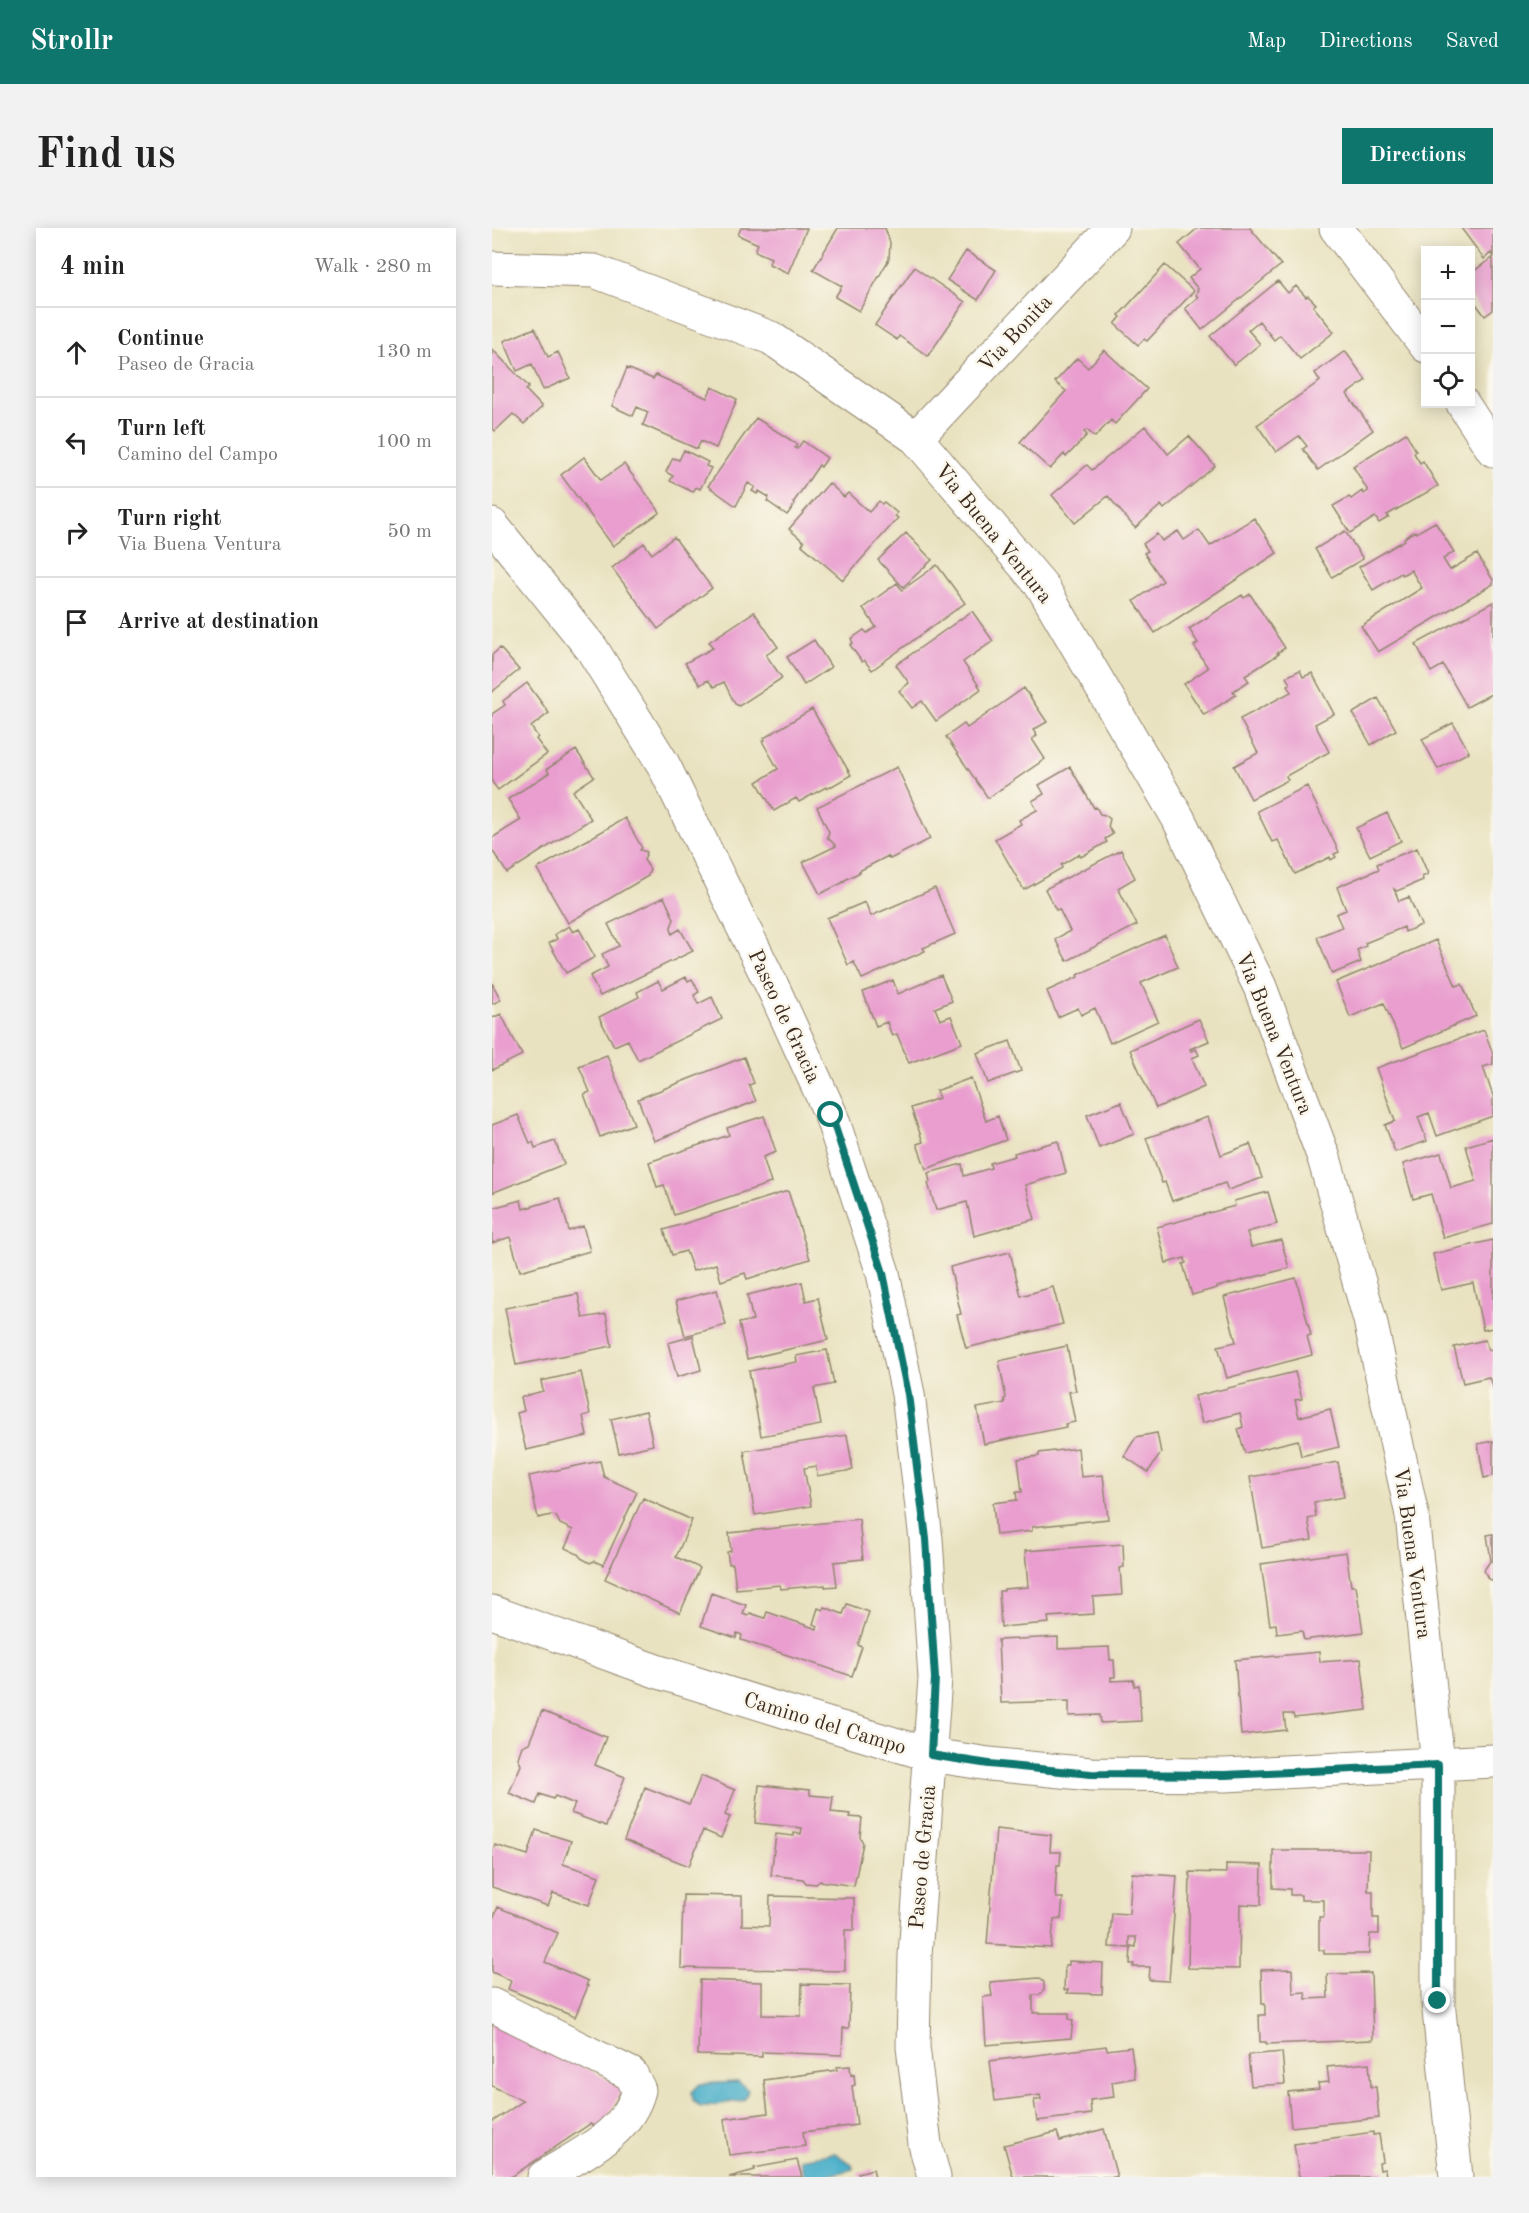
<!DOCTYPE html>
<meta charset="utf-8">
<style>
body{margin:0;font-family:"Old Standard TT",serif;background:#f2f2f2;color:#222}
.controls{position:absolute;right:18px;top:18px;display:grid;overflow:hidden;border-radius:0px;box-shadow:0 3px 15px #0003}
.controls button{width:54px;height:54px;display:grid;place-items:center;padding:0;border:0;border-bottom:2px solid #e0e0e0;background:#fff;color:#222;font:30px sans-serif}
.stop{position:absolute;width:18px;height:18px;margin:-14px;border:4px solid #0f766e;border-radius:50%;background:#fff}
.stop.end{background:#0f766e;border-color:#fff;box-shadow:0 2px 6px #0008}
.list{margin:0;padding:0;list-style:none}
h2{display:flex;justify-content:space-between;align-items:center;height:78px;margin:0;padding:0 24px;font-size:26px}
h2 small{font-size:20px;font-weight:400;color:#767676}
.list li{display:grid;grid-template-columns:39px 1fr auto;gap:18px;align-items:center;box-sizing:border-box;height:90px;padding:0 24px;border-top:2px solid #e0e0e0}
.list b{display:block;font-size:22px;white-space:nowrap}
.list p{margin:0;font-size:20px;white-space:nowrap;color:#767676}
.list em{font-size:20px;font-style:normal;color:#767676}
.icon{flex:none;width:33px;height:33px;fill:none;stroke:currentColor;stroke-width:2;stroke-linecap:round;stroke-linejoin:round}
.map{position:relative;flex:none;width:1001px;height:1949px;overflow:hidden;border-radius:0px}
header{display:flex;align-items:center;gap:36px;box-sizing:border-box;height:84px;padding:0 30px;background:#0f766e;color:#fff}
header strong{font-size:28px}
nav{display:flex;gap:33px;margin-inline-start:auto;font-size:21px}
.intro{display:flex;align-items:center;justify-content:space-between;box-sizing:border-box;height:144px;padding:0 36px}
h1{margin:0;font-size:42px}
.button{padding:15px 27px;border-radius:0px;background:#0f766e;color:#fff;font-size:21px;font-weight:700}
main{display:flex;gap:36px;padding:0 36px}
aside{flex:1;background:#fff;border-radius:0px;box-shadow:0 3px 15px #0003}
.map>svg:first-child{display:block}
.water{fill:#49afc9;stroke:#426c74;stroke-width:1.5}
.building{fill:#e99ecf}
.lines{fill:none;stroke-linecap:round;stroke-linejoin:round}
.minor-casing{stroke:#92866f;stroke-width:35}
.minor{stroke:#fff;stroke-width:33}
.route{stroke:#0f766e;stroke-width:8}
.labels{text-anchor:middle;stroke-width:5;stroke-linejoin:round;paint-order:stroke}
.street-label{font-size:21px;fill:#3b2a1e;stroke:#fbf7ec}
</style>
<header>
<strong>Strollr</strong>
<nav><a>Map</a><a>Directions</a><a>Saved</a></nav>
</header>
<div class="intro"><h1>Find us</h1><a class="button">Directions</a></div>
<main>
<aside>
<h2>4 min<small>Walk · 280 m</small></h2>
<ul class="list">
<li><svg class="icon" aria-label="ahead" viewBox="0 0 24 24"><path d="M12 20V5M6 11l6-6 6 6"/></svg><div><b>Continue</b><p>Paseo de Gracia</p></div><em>130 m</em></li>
<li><svg class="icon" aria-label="left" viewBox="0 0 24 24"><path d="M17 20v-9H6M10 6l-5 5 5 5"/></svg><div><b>Turn left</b><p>Camino del Campo</p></div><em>100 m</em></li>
<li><svg class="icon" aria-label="right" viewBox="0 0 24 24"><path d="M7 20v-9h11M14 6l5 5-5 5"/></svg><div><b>Turn right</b><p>Via Buena Ventura</p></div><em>50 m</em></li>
<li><svg class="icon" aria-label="arrive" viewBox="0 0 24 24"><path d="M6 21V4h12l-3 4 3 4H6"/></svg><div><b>Arrive at destination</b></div></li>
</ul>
</aside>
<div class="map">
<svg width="1001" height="1949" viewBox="0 0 1001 1949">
<rect width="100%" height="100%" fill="#fbf7ec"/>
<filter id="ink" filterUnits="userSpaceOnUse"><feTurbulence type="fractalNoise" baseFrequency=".0167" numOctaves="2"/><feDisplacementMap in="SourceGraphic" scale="12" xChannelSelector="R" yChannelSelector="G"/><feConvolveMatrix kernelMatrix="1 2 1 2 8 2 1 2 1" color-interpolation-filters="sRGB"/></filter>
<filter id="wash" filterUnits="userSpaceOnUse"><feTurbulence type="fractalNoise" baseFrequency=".008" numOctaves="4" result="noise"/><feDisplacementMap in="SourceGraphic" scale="24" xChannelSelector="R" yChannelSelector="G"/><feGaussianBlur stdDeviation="1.35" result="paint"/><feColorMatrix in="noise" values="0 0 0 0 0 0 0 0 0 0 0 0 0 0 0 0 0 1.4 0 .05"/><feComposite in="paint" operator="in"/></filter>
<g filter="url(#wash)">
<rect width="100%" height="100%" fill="#e9e2c0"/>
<path class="water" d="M246 1854 256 1862 253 1871 248 1873 208 1879 201 1872 200 1864 208 1856Z
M343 1925 360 1937 361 1941 329 1949H312L308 1931Z"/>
<g id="blocks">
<path class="building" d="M249 0H315L296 45 277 36 279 30 263 23 266 16 246 7Z
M346 0H393L398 15 397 31 367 83 343 69 350 58 321 42Z
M706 0H758L789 37 710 102 693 80 706 69 704 67 706 61 697 50 708 41 687 16Z
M969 0H1001V29L999 25 992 31Z
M474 23 504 42 486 72 455 52Z
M1001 29V82L993 88 978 68V46Z
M673 37 702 63 655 113 652 111 646 117 623 96 629 89 627 87Z
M422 39 473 74 436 128 407 108 405 112 383 97Z
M786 53 796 65 804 58 814 69 816 68 824 76 821 78 842 104 808 131 788 107 782 112 767 93 756 102 768 116 742 137 718 108Z
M43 100 56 129 66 124 78 150 51 162 40 136 25 143 12 113Z
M0 121 37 159 34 162 50 179 32 196 21 186 3 203 0 200Z
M612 122 655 161 623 196 619 192 603 209 595 202 592 204 595 207 574 229 572 226 558 241 528 214 574 163 563 154 585 130 596 140Z
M853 123 874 152 855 166 881 202 826 242 811 221 815 218 807 208 784 224 765 197 828 153 823 145Z
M135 140 161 151 164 147 215 170 220 159 245 171 224 220 209 213 205 221 151 197 156 184 145 179 141 188 120 178Z
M264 190 305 216 303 220 305 221 311 213 335 230 329 239 327 237 301 275 303 276 295 287 275 273 277 269 267 263 265 266 260 263 263 259 256 255 244 278 216 258Z
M653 198 676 226 697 208 723 238 672 281 669 277 643 300 616 268 583 295 560 267 595 237 600 242Z
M914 205 924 223 922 225 928 235 931 233 946 258 895 287 897 289 887 295 883 289 858 305 841 278 857 269 859 271 870 263 872 266 876 263 861 238Z
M192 222 216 234 214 238 219 240 208 261 204 259 201 264 178 253 181 248 174 244 181 230 187 232Z
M92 229 109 252 132 236 168 284 121 318 69 247Z
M337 255 352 269 356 265 377 284 387 273 390 276 392 274 405 285 403 288 406 290 351 352 310 317 312 314 297 301Z
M762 290 785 325 663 405 642 373 671 353 652 325 656 323 651 316 665 306 670 313 686 303 692 312 707 302 718 318Z
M943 294 962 324 951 331 958 342 985 326 1001 352V356L886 424 869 398 930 360 919 342 910 347 909 345 881 362 867 339 913 312 912 310 923 303 924 305Z
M853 303 871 331 840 349 823 321Z
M414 305 440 332 411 359 386 332Z
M182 309 220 360 166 401 120 340 152 315 160 326Z
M445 337 473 375 380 442 372 432 370 434 358 417 361 415 359 411 372 402 375 405 384 399 371 380 405 355 410 362Z
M758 366 793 420 785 425 787 426 753 448 757 453 741 463 744 467 712 487 692 456 716 440 702 418 706 415 697 401 750 367 752 370Z
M1001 374V465L975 479 951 437 939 444 924 416Z
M480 383 501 413 471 434 489 461 444 493 430 473 420 480 407 463 417 455 404 437Z
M262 384 286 419 274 427 290 450 247 478 243 476 232 454 222 459 216 452 208 457 193 435 221 420 217 414Z
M322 412 339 439 312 457 295 429Z
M8 420 27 442 0 464V427Z
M808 442 811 449 820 445 842 486 823 496 837 524 794 548 796 552 759 571 742 538 766 525 748 491 799 464 796 457 798 456 794 449Z
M35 455 57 485 39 499 46 509 44 511 55 526 6 562 0 554V486L13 477 11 473Z
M532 460 555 494 541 502 545 508 540 511 553 531 496 570 454 509 472 496 475 500Z
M886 470 904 502 879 517 861 485Z
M320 481 359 547 335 561 334 559 307 574 304 570 282 583 265 554 286 541 270 513 273 512 272 510Z
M961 495 977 524 946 541 930 511Z
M84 522 102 549 81 563 99 591 15 645 0 622V610L29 592 16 571 57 545 55 541Z
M405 539 438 611 398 631 396 628 367 643 368 644 351 653 352 654 328 666 311 634 344 618 335 609 337 604 325 579Z
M578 539 602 580 604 579 608 586 613 587 618 591 616 599 621 606 613 611 615 614 589 629 587 626 569 637 570 640 532 662 503 611 529 596 527 592 545 582 540 573 552 566 547 557Z
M815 558 847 624 842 626 844 629 839 632 838 629 803 646 786 612 780 614 765 583Z
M895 585 909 613 878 628 864 600Z
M133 590 150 620 148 622 155 624 152 632 158 641 156 648 76 695 45 641Z
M925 620 936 646 930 649 931 652 905 663 902 661 907 673 917 669 929 697 913 704 912 699 873 715 874 718 865 722 869 734 840 746 825 709 850 699 844 686 854 682 845 659 887 641 885 636Z
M629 622 643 650 626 660 645 697 575 733 563 711 578 703 567 681 564 682 553 661Z
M443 660 463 706 431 720 433 723 370 751 362 734 356 737 335 690 373 674 379 688Z
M172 669 182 691 179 699 180 706 188 701 201 723 108 768 98 748 116 739 110 726 127 718 116 696Z
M77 698 81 704 87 701 103 729 74 745 57 715 65 711 63 706Z
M673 707 686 739 649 755 666 793 618 815 603 780 589 787 586 780 566 789 555 763 586 749 585 747Z
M944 712 964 758 970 756 984 788 911 820 892 775 858 789 844 754Z
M449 747 460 773 443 780 448 792 459 788 470 815 417 835 405 806 400 808 395 794 384 798 371 764 401 752 406 766Z
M194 749 196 753 200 751 207 764 202 767 206 776 220 769 230 791 146 832 136 812 122 818 107 789 147 769 145 764 166 753 171 761Z
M0 755 9 772 0 776Z
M9 786 30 827 0 842V790Z
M707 791 717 813 698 821 699 823 704 821 707 827 700 830 712 859 664 880 638 822Z
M992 802 1001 826V836L991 839 1001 868V888L945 908 937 885 926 889 935 913 903 924 893 897 903 893 884 840Z
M518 813 529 843 496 855 485 825Z
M115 827 142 896 108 909 92 866 98 864 87 838Z
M252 829 262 855 257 857 264 873 162 913 146 871Z
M479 850 494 893 506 888 514 912 434 941 425 916 431 914 419 880 447 870 444 863Z
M629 874 642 906 607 920 595 887Z
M26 887 38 915 41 914 43 920 63 913 72 936 0 965V897Z
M272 888 284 924 271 929 279 955 182 987 172 957 165 959 157 934 237 907 235 900Z
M716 889 729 927 758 916 770 950 736 962 733 955 680 973 673 954 670 955 654 910Z
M1001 910V996L951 1010 939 966 921 971 911 936 949 925 959 960 984 953 974 918Z
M566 913 574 945 533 957 543 991 482 1008 475 974 444 982 436 955 438 954 436 945 470 936 472 948 499 940 498 935 523 928 522 925Z
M296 963 318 1031 255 1051 253 1045 229 1053 224 1036 201 1043 194 1023 180 1027 172 1002Z
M776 964 785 996 755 1004 759 1019 789 1012 797 1040 725 1059V1060L700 1067 691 1036 694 1035 693 1030 674 1035 665 999 743 978 742 973Z
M68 970 77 1003 91 998 98 1023 28 1043 18 1009 0 1015V980L29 972 31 981Z
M1001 1012V1100L991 1102 981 1055 949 1062 941 1026Z
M518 1024 529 1068 561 1059 571 1096 474 1120 465 1087 469 1086 458 1039Z
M804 1050 819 1107 815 1108 820 1127 735 1150 726 1118 744 1114 732 1069Z
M310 1054 314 1073 326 1070 336 1112 255 1131 247 1095 261 1092 255 1067Z
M225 1062 234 1097 193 1108 184 1073Z
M86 1066 91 1090 114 1086 120 1118 24 1137 13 1080Z
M201 1108 209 1142 185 1149 176 1115Z
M993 1112 996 1122 1001 1121V1161L997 1149 971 1155 962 1119Z
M575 1118 584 1163 577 1164 583 1194 573 1196 574 1199 492 1216 485 1180 513 1175 512 1171 514 1170 507 1133Z
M335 1122 342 1156 322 1160 329 1197 269 1208 257 1143 305 1134 304 1128Z
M89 1144 98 1186 91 1188 95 1208 34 1222 25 1185 32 1183 29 1169 51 1163 49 1153Z
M803 1144 810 1171 803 1172 807 1189 838 1181 847 1219 809 1228 806 1212 753 1225 746 1201 751 1199 748 1185 710 1195 703 1168Z
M154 1183 161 1217 127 1225 119 1191Z
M665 1205 669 1225 656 1244 632 1228 644 1209Z
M355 1207 361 1242 325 1248 324 1238 312 1240 319 1278 263 1287 252 1223Z
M1001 1213V1248L992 1250 986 1216Z
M586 1220 589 1249 611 1247 616 1291 540 1299V1303L504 1307 501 1275 525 1272 524 1264H530L526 1231 547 1228V1225Z
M108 1233 112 1249 145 1264 111 1337 102 1333 98 1335 89 1330 86 1326 73 1320 81 1302 68 1296 64 1288 59 1287 46 1290 37 1248Z
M846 1234 852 1269 822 1274 824 1289 816 1291 820 1312 770 1320 758 1249Z
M151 1270 200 1292 184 1329 208 1340 188 1385 113 1351Z
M367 1291 371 1331 342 1334 345 1358 333 1359V1357L289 1361 288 1357 244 1361 241 1336H237L235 1324 239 1323 237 1305Z
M1001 1306V1353L996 1351 992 1342 999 1332 995 1307Z
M631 1316 632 1339 628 1340 630 1367 601 1369 602 1386 556 1389 557 1395 509 1399 507 1363H512V1361L536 1359 533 1323Z
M854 1324 859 1358H864L871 1404 812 1412 810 1403 785 1406 784 1396 778 1397 769 1336Z
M219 1365 254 1377 251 1386 256 1388 258 1385 273 1390 275 1384 325 1401 326 1398 321 1396 326 1380 331 1382 332 1379 351 1386 355 1376 377 1384 366 1417 370 1419 360 1448 249 1412 250 1407 245 1405 244 1410 209 1398Z
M566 1409V1421L617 1419 618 1432H622L623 1449H619V1453L642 1452V1458L647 1457 649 1493 609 1495 608 1487 577 1488V1473L509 1475 506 1412Z
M827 1424 828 1434 869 1431 875 1482 802 1490 801 1486H792L794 1502 749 1507 743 1432Z
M50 1483 114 1509 103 1537 133 1549 114 1598 79 1585 83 1576 63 1568 61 1571 48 1566 44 1576 17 1565 29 1537 26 1530 30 1518 37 1515Z
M209 1548 243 1562 233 1587 238 1589 229 1610 211 1602 197 1638 132 1612 153 1559 197 1577Z
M267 1557 318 1562V1567L341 1569 339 1584 358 1586 357 1589 370 1590 368 1609 371 1615 362 1658 328 1653 324 1656 314 1655 311 1651 279 1647 284 1606 302 1608V1605L309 1606 310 1600 263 1595Z
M504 1601 559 1607 558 1624H569L568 1637H565L563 1666 564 1670H571L569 1691H562L559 1720 495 1716Z
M44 1602 79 1613 71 1636 107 1648 97 1677 61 1665 56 1678 0 1659V1625L3 1617 36 1627Z
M781 1622H877L876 1663H881V1690H887V1706H878L877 1726H832V1722H827V1689H832V1672H809V1667H798V1661L781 1660Z
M734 1636 770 1637 769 1677 748 1676 747 1741 696 1740 698 1644 734 1645Z
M640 1645 685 1648 677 1753 657 1752 658 1739H641L642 1736H638L639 1718 644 1719V1709H637V1720L617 1719 620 1685 637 1686Z
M191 1667 250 1668V1697L277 1698 278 1668 362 1670V1702H353V1743L189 1740Z
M6 1679 66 1705 53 1734 96 1753 94 1758H96L83 1789 16 1761 19 1753 0 1744V1693Z
M577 1733 611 1735 610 1766 575 1765 576 1762H572L573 1737H577Z
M800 1741 801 1765 813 1764 814 1771 836 1770 835 1746 879 1745 881 1812 774 1816V1814H768L767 1787H773V1776H770L769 1742Z
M547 1750 552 1754V1762L547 1767H541V1785H577V1791L581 1792 579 1810 494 1817 491 1769 500 1768 498 1754Z
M208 1752 270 1754V1787L309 1788 310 1756 358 1757 357 1800H351L350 1827 270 1824V1829L206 1827Z
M0 1793 131 1859 109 1902 98 1896 19 1949H0V1894L31 1873 0 1858Z
M614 1818 615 1822 639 1819 643 1850 620 1854 622 1869 598 1872 599 1886 545 1893 542 1872H549L548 1867 503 1873 498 1833Z
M790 1824 793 1856 759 1858 756 1827Z
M877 1835 879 1859H884L887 1890 799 1899 796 1864 827 1861 826 1855 837 1854 835 1839Z
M358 1838 359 1847 362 1846 363 1857 360 1858 365 1897 311 1904 313 1918 237 1927 232 1891 276 1885 272 1852 345 1842V1839Z
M612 1901 625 1949H521L512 1917 565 1904 568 1913Z
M881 1904V1907L887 1906 891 1934 887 1935 888 1942 893 1941 894 1949H807L802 1916Z
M305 1932 310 1949H237L263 1942 262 1940Z
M381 1941 383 1949H367L366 1945Z"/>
</g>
</g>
<g filter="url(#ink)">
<use href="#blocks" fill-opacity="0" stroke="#92866f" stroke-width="1.5"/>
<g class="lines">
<defs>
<path id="minor" d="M844 0 934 118
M0 40 102 43 279 110 424 210 550 358 686 590 768 759 832 930 878 1092 920 1287 946 1537V1773L964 1949
M971 176 1001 222
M424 210 621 0
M0 297 100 421 171 536 283 764 339 887 391 1045 416 1166 434 1311 443 1450 423 1727 421 1819 433 1916 442 1949
M0 1384 164 1443 292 1483 439 1527 497 1536 599 1546 733 1547 1001 1533
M0 1777 139 1846 147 1862C136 1906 88 1926 52 1949"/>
</defs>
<use href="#minor" class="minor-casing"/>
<use href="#minor" class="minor"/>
</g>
</g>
<g class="lines" filter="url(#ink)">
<path class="route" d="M339 887 391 1045 416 1166 434 1311 443 1450 439 1527 497 1536 599 1546 733 1547 946 1537V1773"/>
</g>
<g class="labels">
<g class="street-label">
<text transform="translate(523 105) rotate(-47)" y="7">Via Bonita</text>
<text transform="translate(502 305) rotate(51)" y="7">Via Buena Ventura</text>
<text transform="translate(293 788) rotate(65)" y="7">Paseo de Gracia</text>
<text transform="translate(783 805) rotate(68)" y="7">Via Buena Ventura</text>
<text transform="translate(921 1325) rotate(82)" y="7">Via Buena Ventura</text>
<text transform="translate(333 1495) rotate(17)" y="7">Camino del Campo</text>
<text transform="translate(430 1629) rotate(-85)" y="7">Paseo de Gracia</text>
</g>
</g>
</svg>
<div class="controls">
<button>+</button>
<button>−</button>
<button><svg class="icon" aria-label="locate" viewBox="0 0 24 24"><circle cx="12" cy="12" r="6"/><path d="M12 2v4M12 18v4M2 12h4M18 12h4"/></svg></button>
</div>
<div class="stop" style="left:339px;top:887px"></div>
<div class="stop end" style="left:946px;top:1773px"></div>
</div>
</main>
